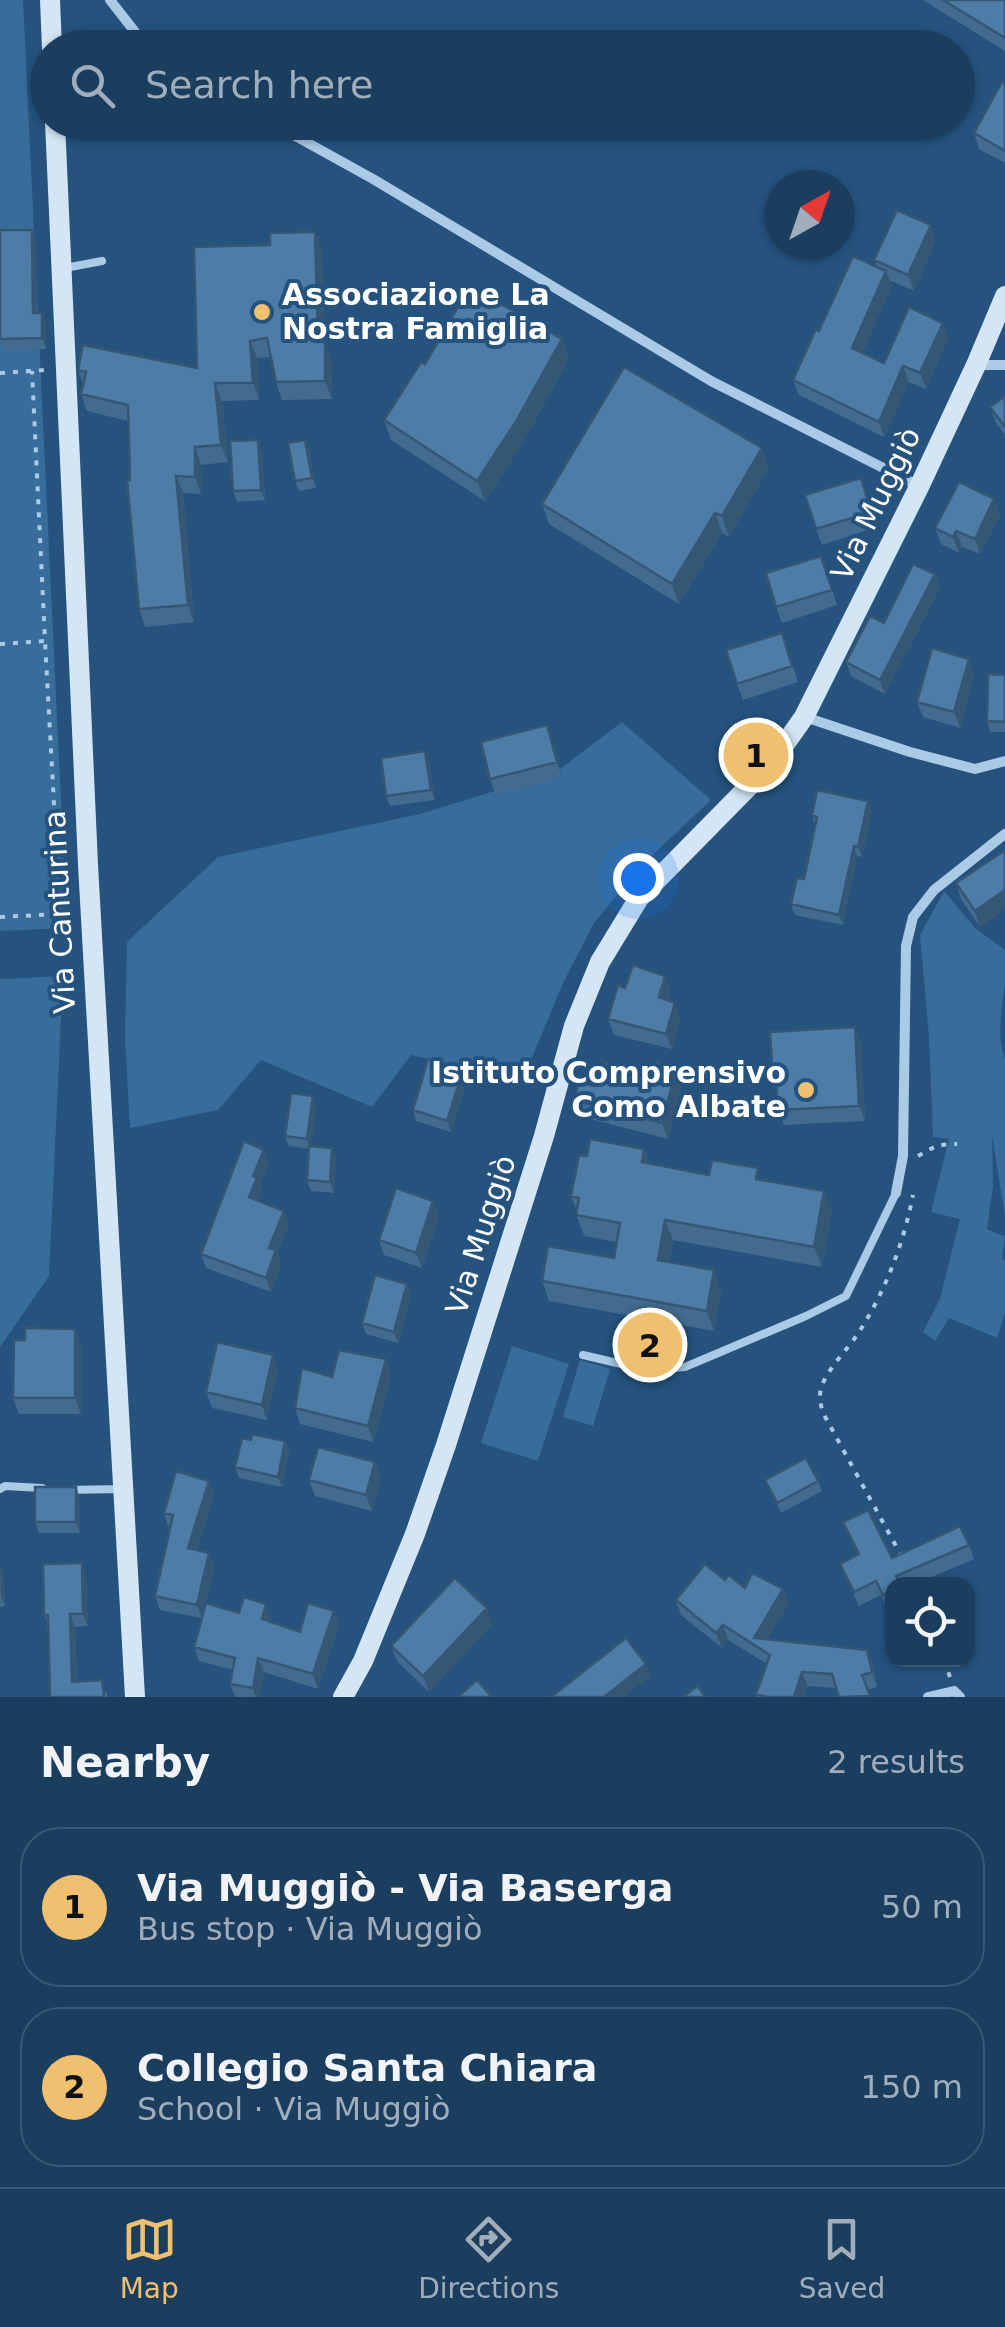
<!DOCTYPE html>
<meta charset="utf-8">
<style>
body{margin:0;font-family:"DejaVu Sans",sans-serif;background:#254564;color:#f1f3f6}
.controls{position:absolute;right:30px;bottom:30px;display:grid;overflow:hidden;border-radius:20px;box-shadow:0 2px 8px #0004}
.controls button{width:90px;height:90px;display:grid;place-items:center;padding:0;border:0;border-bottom:2px solid #3a5773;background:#1c3e5e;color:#f1f3f6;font:50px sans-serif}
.compass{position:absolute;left:765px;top:170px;width:90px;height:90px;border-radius:50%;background:#1c3e5e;box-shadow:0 2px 8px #0004;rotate:40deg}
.you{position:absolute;left:638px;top:878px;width:35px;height:35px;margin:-25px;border:8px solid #fff;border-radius:50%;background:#1a73e8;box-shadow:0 0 0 15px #1a73e833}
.badge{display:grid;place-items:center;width:65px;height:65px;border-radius:50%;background:#efc06f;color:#111;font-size:32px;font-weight:700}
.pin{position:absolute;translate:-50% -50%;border:5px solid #fff;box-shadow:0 2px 10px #0006}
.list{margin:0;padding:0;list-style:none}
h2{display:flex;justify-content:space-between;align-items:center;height:130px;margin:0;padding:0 40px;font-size:42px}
h2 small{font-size:32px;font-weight:400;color:#a0aebc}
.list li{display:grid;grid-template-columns:65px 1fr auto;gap:30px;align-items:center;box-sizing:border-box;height:160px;margin:0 20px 20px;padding:0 20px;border:2px solid #3a5773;border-radius:40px}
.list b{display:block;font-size:38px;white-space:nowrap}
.list p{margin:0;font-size:32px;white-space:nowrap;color:#a0aebc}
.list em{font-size:32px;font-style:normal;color:#a0aebc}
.icon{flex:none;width:55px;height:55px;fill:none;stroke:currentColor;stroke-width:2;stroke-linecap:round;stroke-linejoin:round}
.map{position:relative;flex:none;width:1005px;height:1697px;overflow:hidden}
.search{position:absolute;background:#1c3e5e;box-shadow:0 2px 8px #0004;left:30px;right:30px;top:30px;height:110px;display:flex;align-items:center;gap:25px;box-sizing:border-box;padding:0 35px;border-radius:55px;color:#a0aebc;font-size:38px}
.sheet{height:490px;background:#1c3e5e}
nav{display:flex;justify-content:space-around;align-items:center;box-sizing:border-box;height:140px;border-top:2px solid #3a5773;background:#1c3e5e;font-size:28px;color:#a0aebc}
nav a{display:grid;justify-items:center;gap:5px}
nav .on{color:#efc06f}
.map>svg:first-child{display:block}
.green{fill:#386c9b}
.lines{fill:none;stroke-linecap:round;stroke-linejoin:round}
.path{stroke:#aacae5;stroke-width:4;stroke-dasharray:5 8;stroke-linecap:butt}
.lane{stroke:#aacae5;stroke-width:8}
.street{stroke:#aacae5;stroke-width:10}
.secondary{stroke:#d4e5f5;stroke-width:20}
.wall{fill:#426b8f}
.shaded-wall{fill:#365774}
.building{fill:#4d7ca6;stroke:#365774;stroke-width:2.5}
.poi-dot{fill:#efc06f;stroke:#25537e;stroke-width:4}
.labels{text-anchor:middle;stroke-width:8;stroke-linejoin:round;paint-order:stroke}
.poi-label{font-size:30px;font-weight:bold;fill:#fff;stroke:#25537e;text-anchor:start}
.street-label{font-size:30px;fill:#fff;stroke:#25537e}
</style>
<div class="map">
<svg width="1005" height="1697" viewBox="0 0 1005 1697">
<rect width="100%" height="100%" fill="#25537e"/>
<path class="green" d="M0 0H23L67 928 0 931Z
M622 722 711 800 643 864 594 923 564 981 523 1079 411 1055 372 1107 261 1060 218 1110 130 1128 125 1038 127 942 218 857 420 814 556 772Z
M944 891 975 928 1005 950C1005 961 1005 973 1005 984 1002 1008 996 1035 1005 1059V1216L992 1135 993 1186 987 1229 1005 1237 1002 1259 1005 1260V1313L997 1338 949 1318 935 1341 923 1332 940 1299 960 1219 931 1212 949 1139 933 1137 929 1036 920 935Z
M63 976 49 1276 0 1347V979Z
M512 1346 569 1364 538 1461 481 1443Z
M580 1360 610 1369 593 1426 563 1417Z"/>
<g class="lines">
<path class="path" d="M0 373 45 370
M0 644 45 641 32 371
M0 917 60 914 45 641
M918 1156C934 1147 937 1144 957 1144
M902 1557 823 1413C820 1402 818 1395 823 1383 831 1365 848 1349 859 1332 885 1292 904 1242 913 1195
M944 1660 950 1677"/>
<path class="lane" d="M65 268 102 261
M583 1355 647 1370 685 1367 806 1316 846 1296 896 1193
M0 1489 5 1486 42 1488
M66 1490 122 1489"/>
<path class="street" d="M110 0 139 37 154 48
M270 122 373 179 711 381 919 486
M977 365H1005
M805 717 910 752 975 769 1005 761
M896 1193 903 1156 906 946 913 917 934 890 1005 834
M928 1697 954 1691 960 1697"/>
<path class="secondary" d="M50 0 52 48
M55 122 88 865 135 1697
M343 1697 363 1661 415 1534 446 1445 544 1136 574 1026 600 962 639 898 770 765 804 717 919 487 976 365 1005 296"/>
</g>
<path class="wall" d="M923 0H1005V51Z
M1005 84V163L979 149 974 133Z
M0 230H32L36 240V313L46 324V349H3L0 342Z
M315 232 322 250 324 342 331 360 332 399 282 400 276 382 271 357 257 358 259 400 222 401 228 462 201 465V494L183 493 194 622 145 627 139 609 128 421 87 411 81 394 83 384 78 370 197 368 270 245Z
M936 240 914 291 889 280 892 286 862 353 884 363 948 338 926 389 909 382 884 437 799 395 793 380 877 267 874 260Z
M569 359 522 444 485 501 391 440 384 420Z
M1005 396V435L996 423 990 407Z
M305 440 309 450 316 488 299 491 295 481Z
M262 450 265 500 237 502 233 491Z
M769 468 729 537 722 533 679 604 549 524 542 504Z
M861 478 877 527 822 545 816 529Z
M1000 515 980 554 962 547 959 553 941 544 935 528Z
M821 556 837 605 782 623 776 607Z
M935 574 940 588 885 694 851 676 846 662Z
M782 633 798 682 743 700 737 684Z
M974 674 960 728 923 717 917 702Z
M1005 675V732H990L987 721Z
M553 741 562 778 496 795 490 779Z
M425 751 429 762 435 800 390 806 386 796Z
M872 811 862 857 857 856 843 925 795 915 791 904 804 879 815 825 812 815Z
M1005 850 980 927 961 899 956 883Z
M625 988 671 991 668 1000 675 1003 680 1018 672 1049 614 1035 608 1019Z
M861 1043 865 1121 784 1125 778 1110 777 1088 773 1078Z
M467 1081 451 1132 416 1121 413 1110Z
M682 1083 668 1139 579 1116 573 1100 594 1086Z
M316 1106 311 1146 332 1148 336 1158 334 1193 311 1191 307 1180 309 1149 289 1146 285 1136Z
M644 1149 650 1164 709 1175 762 1180 832 1211 822 1267 673 1240 669 1262 721 1291 714 1331 549 1301 542 1281 614 1258 616 1242 584 1236 576 1215 577 1211 571 1196 587 1156Z
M269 1164 260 1185 262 1192 258 1201 289 1224 277 1254 281 1264 271 1292 206 1268 201 1254Z
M439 1216 422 1268 384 1255 379 1240Z
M407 1284 411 1294 398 1343 366 1334 362 1323Z
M81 1344V1414H19L13 1398Z
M278 1370 267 1420 212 1408 206 1392Z
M392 1375 373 1442 300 1424 295 1408 332 1377Z
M251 1440 285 1441 289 1451 282 1487 239 1478 235 1467Z
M375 1462 381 1478 372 1511 315 1496 309 1480Z
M765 1480 818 1481 822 1491 781 1513Z
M209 1481 214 1495 197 1550 214 1566 204 1612 239 1613 271 1618 270 1622 300 1632 339 1625 318 1689 264 1672 259 1697H235L230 1684 233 1670 199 1661 194 1647 202 1618 160 1610 155 1596 170 1527 168 1526 164 1513Z
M80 1498V1533H39L35 1522Z
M843 1522 892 1558 969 1545 974 1559 916 1584H892V1607L888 1609 881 1595 859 1606 840 1564 858 1555Z
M0 1565 3 1572 5 1606 0 1607Z
M86 1576 88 1626 75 1627 77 1682 107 1693V1697H50L48 1625 44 1615Z
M725 1580 745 1588 783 1589 788 1604 767 1639 873 1664 877 1687 868 1690 871 1697H839L836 1688 808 1686 804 1697H757L756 1694 767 1664 728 1640 722 1648 681 1615 676 1600Z
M492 1624 429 1692 397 1661 391 1646Z"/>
<path class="shaded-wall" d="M931 225 936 240 914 291 908 275Z
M32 230 36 240 37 324 33 313Z
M315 232 322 250 324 360 318 342Z
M886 271 892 286 857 364 852 348Z
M42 313 46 324V349L42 338Z
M943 323 948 338 926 389 920 373Z
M562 339 569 359 522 444 485 501 477 481Z
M250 341 257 358 259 400 253 383Z
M325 342 331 360 332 399 325 381Z
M903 366 909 382 884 437 879 422Z
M215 383 222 401 228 462 221 445Z
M258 440 262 450 265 500 261 490Z
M305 440 309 450 316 488 312 478Z
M195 447 201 465V494L195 477Z
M762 448 769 468 729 537 722 516Z
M176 476 183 493 194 622 188 605Z
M994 499 1000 515 980 554 975 539Z
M715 513 722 533 679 604 672 584Z
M956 531 962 547 959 553 953 537Z
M935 574 940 588 885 694 880 680Z
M969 659 974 674 960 728 954 712Z
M547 725 553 741 562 778 557 762Z
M425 751 429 762 435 800 431 790Z
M868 801 872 811 862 857 858 847Z
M854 846 857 856 843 925 839 915Z
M1005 890V910L980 927 975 911Z
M665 976 671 991 665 1013 659 997Z
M675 1003 680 1018 672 1049 666 1034Z
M855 1027 861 1043 865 1121 859 1106Z
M677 1067 682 1083 668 1139 662 1123Z
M463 1070 467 1081 451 1132 447 1121Z
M313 1096 316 1106 311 1149 307 1139Z
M332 1148 336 1158 334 1193 330 1182Z
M644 1149 652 1169 642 1162Z
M264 1150 269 1164 260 1185 262 1192 254 1211 249 1197 253 1176Z
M824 1191 832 1211 822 1267 814 1247Z
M433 1201 439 1216 422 1268 416 1253Z
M284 1211 289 1224 277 1254 281 1264 271 1292 266 1278 269 1248Z
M665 1220 673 1240 665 1281 658 1260Z
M714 1270 721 1291 714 1331 707 1311Z
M407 1284 411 1294 398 1343 394 1332Z
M75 1329 81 1344V1414L75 1398Z
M273 1355 278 1370 267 1420 262 1405Z
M386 1359 392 1375 373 1442 368 1426Z
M285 1441 289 1451 282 1487 278 1477Z
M375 1462 381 1478 372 1511 366 1495Z
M209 1481 214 1495 193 1562 188 1548Z
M76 1487 80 1498V1533L76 1522Z
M209 1553 214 1566 202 1619 197 1605Z
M82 1563 86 1576 88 1626 83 1614Z
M0 1565 3 1572 5 1606 1 1596Z
M783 1589 788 1604 761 1649 754 1638Z
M266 1604 271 1618 267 1633 262 1619Z
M487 1608 492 1624 429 1692 423 1676Z
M334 1611 339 1625 318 1689 313 1674Z
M70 1614 75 1627 77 1695 72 1682Z
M723 1625 728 1640 722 1648 716 1633Z
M867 1650 873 1664 877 1687 872 1672Z
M258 1658 264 1672 259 1697H256L253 1688Z
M646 1664 651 1676 624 1697H604Z
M802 1672 808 1686 804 1697H794Z"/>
<path class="building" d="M943 0H1005V38Z
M1002 82 1005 84V151L974 133Z
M897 210 931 225 908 275 874 260Z
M0 230H32L33 313H42V338L0 339Z
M315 232 318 342H325V381L276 382 267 338 250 341 253 383H215L221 445 195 447V477L176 476 188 605 139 609 127 480H130L128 405 81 394 86 372 78 370 83 345 197 368 194 247 270 245V233Z
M853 256 886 271 852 348 884 363 909 307 943 323 920 373 903 366 879 422 793 380 816 329 819 331Z
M470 286 562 339 515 423 477 481 384 420 421 362 425 364Z
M624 367 762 448 722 516 715 513 672 584 542 504Z
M1005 396V427L990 407Z
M258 440 261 490 233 491 230 441Z
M305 440 312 478 295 481 288 443Z
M861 478 871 512 816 529 805 495Z
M959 482 994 499 975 539 956 531 953 537 935 528Z
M821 556 832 590 776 607 766 573Z
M913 564 935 574 880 680 846 662 870 616 884 623Z
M782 633 792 666 737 684 726 650Z
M932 648 969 659 954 712 917 702Z
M988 674 1005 675V722L987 721Z
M547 725 557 762 490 779 481 742Z
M425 751 431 790 386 796 381 758Z
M817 790 868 801 858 847 854 846 839 915 791 904 797 878 804 879 817 817 812 815Z
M1005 850V890L975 911 956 883Z
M633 965 665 976 659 997 675 1003 666 1034 608 1019 618 985 625 988Z
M855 1027 859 1106 778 1110 776 1078H773L770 1032Z
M428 1059 463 1070 447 1121 413 1110Z
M601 1061 651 1074 654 1061 677 1067 662 1123 573 1100 579 1082 594 1086Z
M291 1093 313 1096 307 1139 285 1136Z
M590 1139 644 1149 642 1162 709 1175 712 1160 758 1168 756 1179 824 1191 814 1247 665 1220 658 1260 714 1270 707 1311 542 1281 548 1246 614 1258 620 1223 576 1215 579 1198 571 1196 579 1155 587 1156Z
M244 1141 264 1150 253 1176 257 1178 249 1197 284 1211 269 1248 276 1250 266 1278 201 1254Z
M309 1146 332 1148 330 1182 307 1180Z
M396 1188 433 1201 416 1253 379 1240Z
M375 1275 407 1284 394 1332 362 1323Z
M25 1328 75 1329V1398H13L14 1340H25Z
M217 1342 273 1355 262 1405 206 1392Z
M339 1350 386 1359 368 1426 295 1408 302 1368 332 1377Z
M252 1434 285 1441 278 1477 235 1467 242 1438 251 1440Z
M318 1447 375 1462 366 1495 309 1480Z
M806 1458 818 1481 777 1503 765 1480Z
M176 1471 209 1481 188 1548 209 1553 197 1605 155 1596 173 1515 164 1513Z
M35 1487H76V1522H35Z
M868 1510 892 1558 960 1526 969 1545 896 1576 900 1584H892V1590L883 1595 876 1581 854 1592 840 1564 859 1554 843 1522Z
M82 1563 83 1614H70L72 1682 102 1680 104 1697H50L48 1615H44L43 1564Z
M705 1564 725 1580 729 1575 745 1588 752 1573 783 1589 754 1638 867 1650 872 1672 862 1675 870 1696 839 1697 832 1674 802 1672 794 1697H767L756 1694 770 1655 723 1625 716 1633 676 1600Z
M455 1578 487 1608 423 1676 391 1646Z
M244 1597 266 1604 262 1619 300 1632 308 1603 334 1611 313 1674 258 1658 253 1688 230 1684 235 1658 194 1647 206 1603 239 1613Z
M626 1638 646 1664 604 1697H551Z
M477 1680 492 1697H458Z
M697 1686 706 1697H683Z"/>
<g class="poi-dot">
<circle cx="262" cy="312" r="10"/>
<circle cx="806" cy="1090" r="10"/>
</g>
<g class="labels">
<g class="poi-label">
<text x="282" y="305">Associazione La<tspan x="282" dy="34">Nostra Famiglia</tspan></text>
<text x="786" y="1083" text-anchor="end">Istituto Comprensivo<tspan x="786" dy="34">Como Albate</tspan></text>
</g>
<g class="street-label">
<text transform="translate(876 504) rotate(-64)" y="10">Via Muggiò</text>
<text transform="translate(60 912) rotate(-93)" y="10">Via Canturina</text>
<text transform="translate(481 1235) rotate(-72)" y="10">Via Muggiò</text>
</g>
</g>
</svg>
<div class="controls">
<button><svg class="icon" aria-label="locate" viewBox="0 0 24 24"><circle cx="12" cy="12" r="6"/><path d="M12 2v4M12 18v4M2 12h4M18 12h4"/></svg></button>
</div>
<svg class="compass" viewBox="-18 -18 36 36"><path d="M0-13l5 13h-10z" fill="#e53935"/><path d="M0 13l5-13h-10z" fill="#a0aebc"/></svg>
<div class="you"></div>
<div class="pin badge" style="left:756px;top:755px">1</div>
<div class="pin badge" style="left:650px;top:1345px">2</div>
<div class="search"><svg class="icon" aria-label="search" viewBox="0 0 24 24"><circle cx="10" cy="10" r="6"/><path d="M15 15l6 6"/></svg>Search here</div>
</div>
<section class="sheet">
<h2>Nearby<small>2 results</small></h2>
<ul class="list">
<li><span class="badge">1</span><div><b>Via Muggiò - Via Baserga</b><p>Bus stop · Via Muggiò</p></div><em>50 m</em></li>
<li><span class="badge">2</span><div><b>Collegio Santa Chiara</b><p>School · Via Muggiò</p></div><em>150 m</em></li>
</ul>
</section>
<nav>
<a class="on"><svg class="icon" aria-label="map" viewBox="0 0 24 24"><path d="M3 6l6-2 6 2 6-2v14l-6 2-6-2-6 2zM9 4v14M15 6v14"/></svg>Map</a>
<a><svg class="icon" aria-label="directions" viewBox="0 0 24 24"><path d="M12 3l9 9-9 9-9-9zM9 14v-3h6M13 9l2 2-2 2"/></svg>Directions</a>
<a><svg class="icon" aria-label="saved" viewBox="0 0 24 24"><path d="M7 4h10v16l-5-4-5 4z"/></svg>Saved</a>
</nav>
